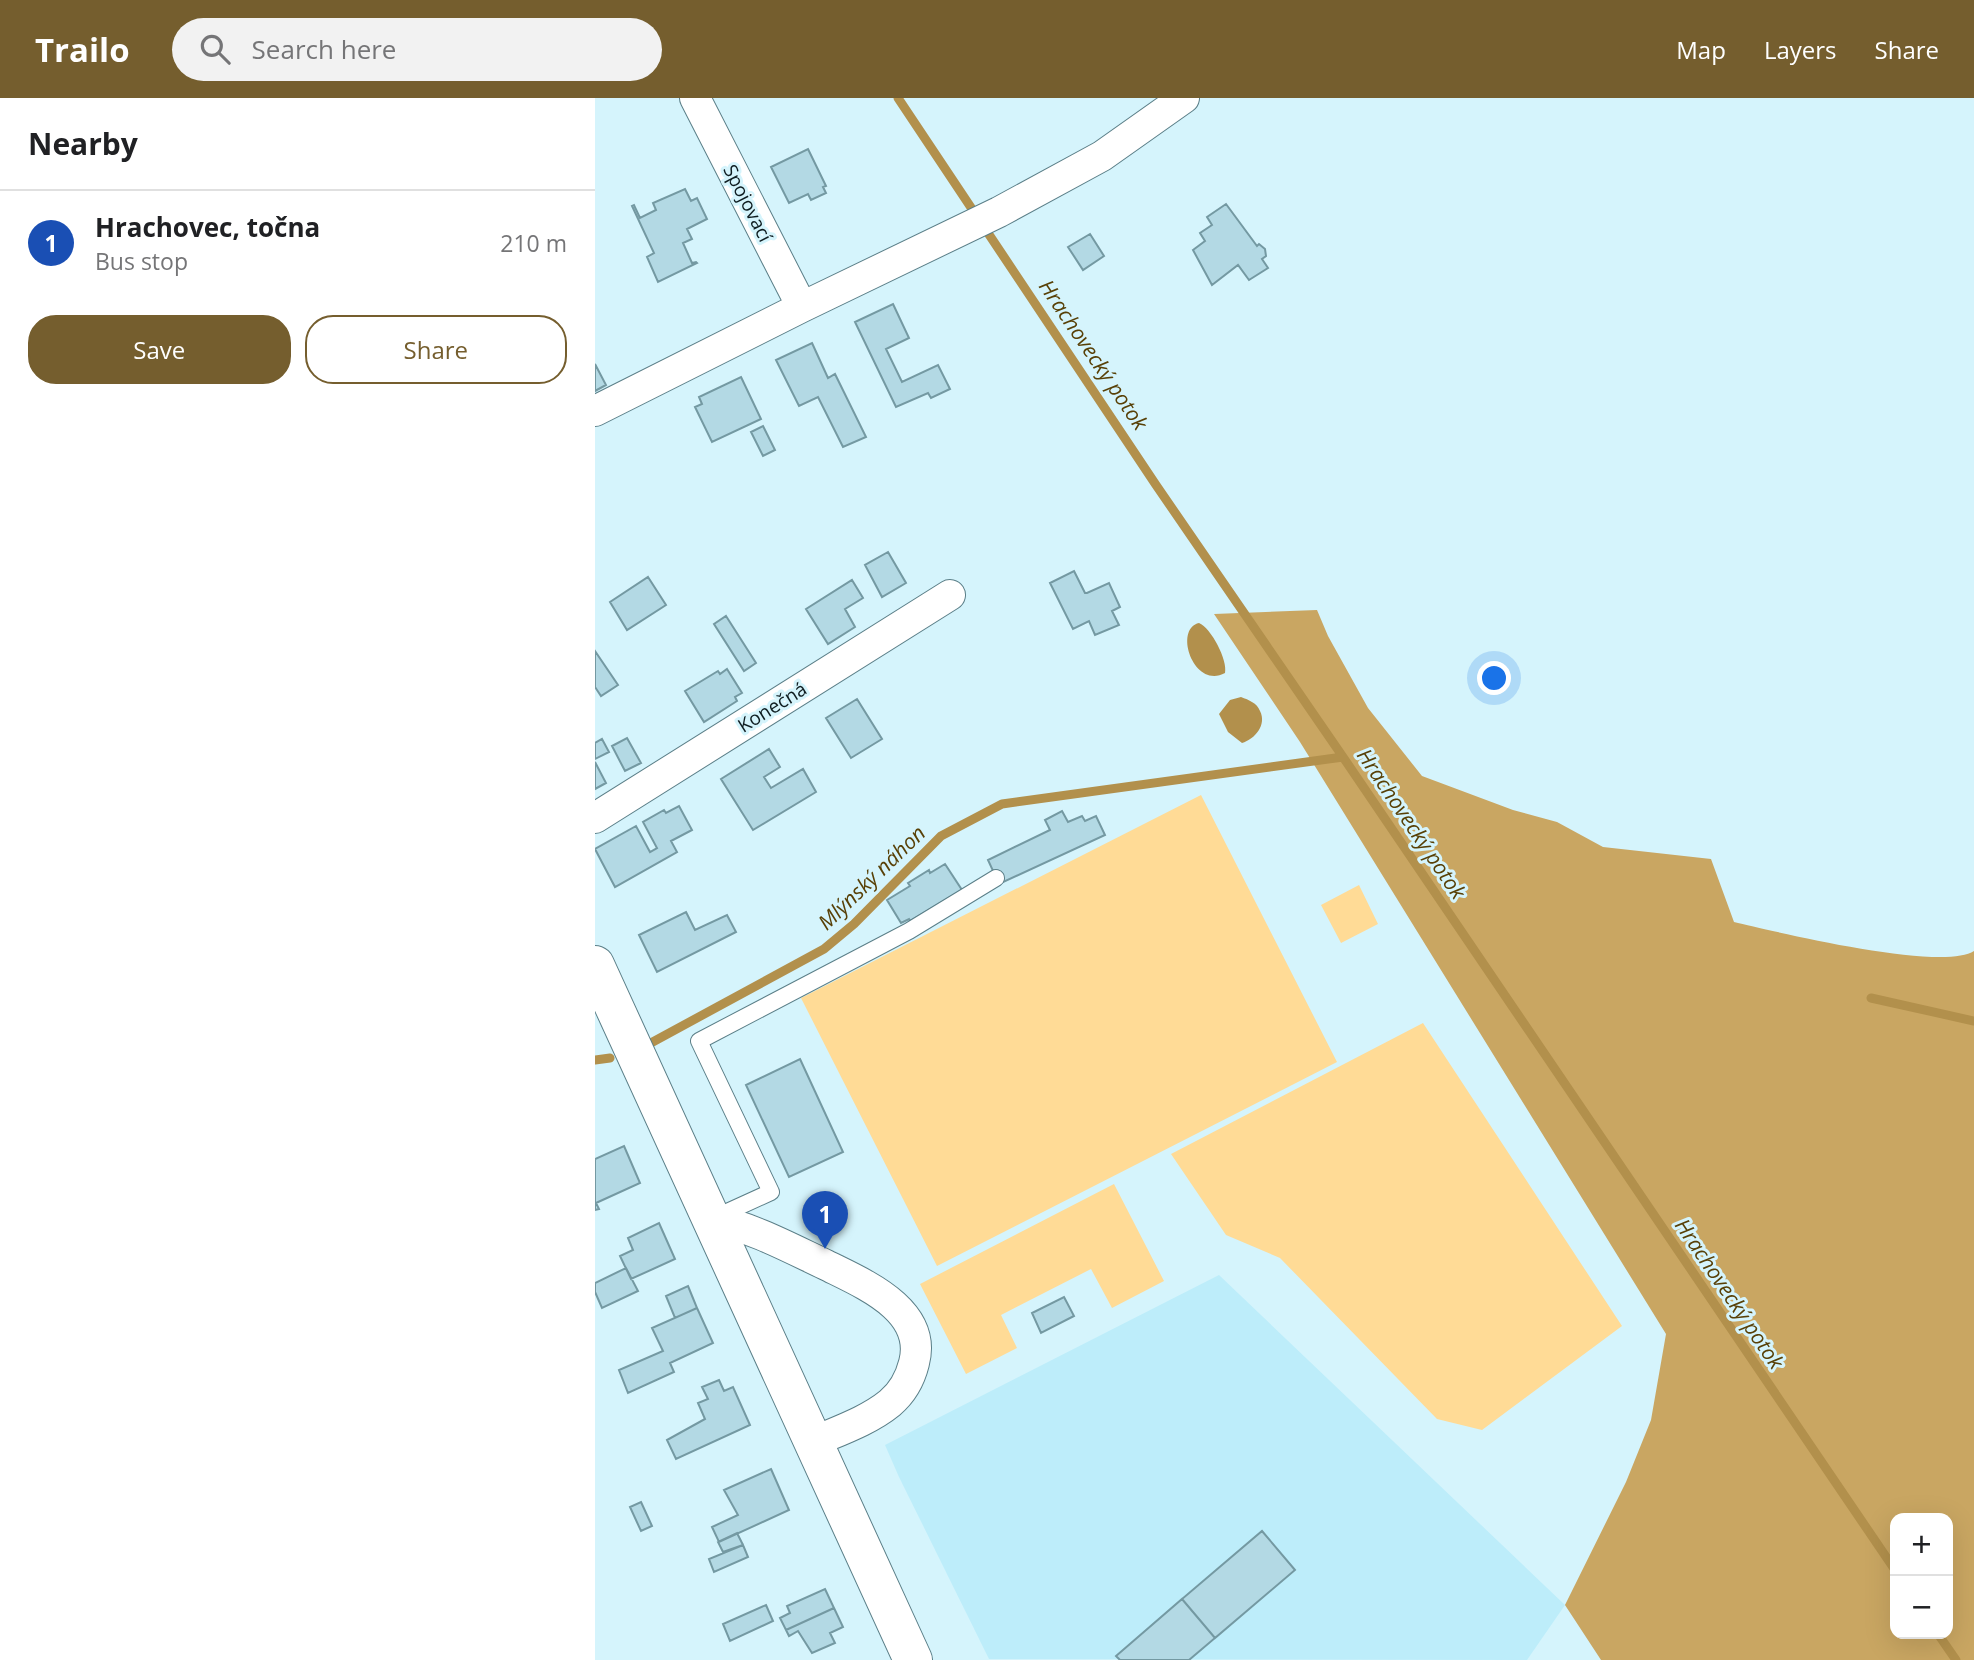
<!DOCTYPE html>
<meta charset="utf-8">
<style>
body{margin:0;font-family:"Open Sans",sans-serif;background:#f2f2f2;color:#202124}
.controls{position:absolute;right:21px;bottom:21px;display:grid;overflow:hidden;border-radius:14px;box-shadow:0 7px 28px #0002}
.controls button{width:63px;height:63px;display:grid;place-items:center;padding:0;border:0;border-bottom:2px solid #e0e0e0;background:#fff;color:#202124;font:35px sans-serif}
.you{position:absolute;left:900px;top:581px;width:24px;height:24px;margin:-18px;border:5px solid #fff;border-radius:50%;background:#1a73e8;box-shadow:0 0 0 10px #1a73e833}
.badge{display:grid;place-items:center;width:46px;height:46px;border-radius:50%;background:#755e2e;color:#fff;font-size:23px;font-weight:700}
.pin{position:absolute;translate:-50% -58px;filter:drop-shadow(0 2px 4px #0008)}
.pin::after{content:'';position:absolute;top:37px;width:24px;height:21px;background:inherit;clip-path:polygon(0 0,100% 0,50% 100%)}
.list{margin:0;padding:0;list-style:none}
h2{display:flex;justify-content:space-between;align-items:center;height:91px;margin:0;padding:0 28px;font-size:30px}
h2 small{font-size:23px;font-weight:400;color:#757577}
.list li{display:grid;grid-template-columns:46px 1fr auto;gap:21px;align-items:center;box-sizing:border-box;height:105px;padding:0 28px;border-top:2px solid #e0e0e0}
.list b{display:block;font-size:26px;white-space:nowrap}
.list p{margin:0;font-size:23px;white-space:nowrap;color:#757577}
.list em{font-size:23px;font-style:normal;color:#757577}
.actions{display:flex;gap:14px;padding:21px 28px}
.actions a{flex:1;padding:16px 0;border:2px solid #755e2e;border-radius:28px;text-align:center;font-size:24px;color:#755e2e}
.actions .main{background:#755e2e;color:#fff}
.icon{flex:none;width:38px;height:38px;fill:none;stroke:currentColor;stroke-width:2;stroke-linecap:round;stroke-linejoin:round}
.map{position:relative;flex:none;width:1379px;height:1562px;overflow:hidden}
header{display:flex;align-items:center;gap:42px;box-sizing:border-box;height:98px;padding:0 35px;background:#755e2e;color:#fff}
header strong{font-size:33px}
nav{display:flex;gap:38px;margin-inline-start:auto;font-size:24px}
.search{width:490px;height:63px;background:#f2f2f2;display:flex;align-items:center;gap:18px;box-sizing:border-box;padding:0 24px;border-radius:38px;color:#757577;font-size:26px}
main{display:flex}
aside{flex:1;background:#fff}
.map>svg:first-child{display:block}
.built{fill:#bdedfa}
.green{fill:#ffdb96}
.forest{fill:#c9a662;fill-rule:evenodd}
.water{fill:#b2904c}
.lines{fill:none;stroke-linecap:round;stroke-linejoin:round}
.stream{stroke:#b2904c;stroke-width:9}
.building{fill:#b3d9e4;stroke:#7499a2;stroke-width:2}
.service-casing{stroke:#5b7f88;stroke-width:18}
.minor-casing{stroke:#5b7f88;stroke-width:32}
.tertiary-casing{stroke:#5b7f88;stroke-width:40}
.service{stroke:#fff;stroke-width:16}
.minor{stroke:#fff;stroke-width:30}
.tertiary{stroke:#fff;stroke-width:38}
.labels{text-anchor:middle;stroke-width:6;stroke-linejoin:round;paint-order:stroke}
.street-label{font-size:19px;fill:#0e1c20;stroke:#d5f4fc}
.water-label{font-size:21px;font-style:italic;fill:#584007;stroke:#d5f4fc}
</style>
<header>
<strong>Trailo</strong>
<div class="search"><svg class="icon" aria-label="search" viewBox="0 0 24 24"><circle cx="10" cy="10" r="6"/><path d="M15 15l6 6"/></svg>Search here</div>
<nav><a>Map</a><a>Layers</a><a>Share</a></nav>
</header>
<main>
<aside>
<h2>Nearby<small></small></h2>
<ul class="list">
<li><span class="badge" style="background:#1a4fb4">1</span><div><b>Hrachovec, točna</b><p>Bus stop</p></div><em>210 m</em></li>
</ul>
<div class="actions"><a class="main">Save</a><a>Share</a></div>
</aside>
<div class="map">
<svg width="1379" height="1562" viewBox="0 0 1379 1562">
<rect width="100%" height="100%" fill="#d5f4fc"/>
<path class="built" d="M624 1177 970 1507 932 1562 394 1561 304 1379 290 1347Z"/>
<path class="green" d="M606 697 742 964 342 1168 206 900Z
M764 787 783 826 746 845 726 807Z
M828 925 1027 1228 887 1332 842 1321 685 1160 631 1137 576 1056Z
M519 1086 569 1183 517 1210 496 1171 406 1217 422 1250 371 1276 325 1186Z"/>
<path class="forest" d="M722 512 733 538 773 610 827 678 918 712 962 724 1008 749 1116 761 1139 824C1182 834 1347 874 1379 853V1562H1006L970 1507 1031 1384 1056 1322 1071 1236 705 644 619 516ZM1300 1420H1353V1536H1300Z"/>
<path class="water" d="M604 525C616 530 633 562 630 575 599 592 578 531 604 525Z
M646 599C654 602 662 605 665 613 672 627 660 641 647 645L633 634 624 616 635 602Z"/>
<g class="lines">
<path class="stream" d="M303 0 561 387 748 659 1300 1472
M1276 900 1379 923
M54 946 229 851 259 826 346 738 407 706 748 659
M0 962 15 960
M1343 1536 1361 1562"/>
</g>
<path class="building" d="M213 51 231 88 228 89 231 95 216 102 213 96 194 105 176 69Z
M90 91 96 103 102 100 112 121 92 131 97 141 88 145 97 165 101 164 102 165 63 184 52 159 59 155 37 108 39 107 45 120 61 112 58 105Z
M631 106 662 148 664 146 670 151 671 158 667 161 673 170 654 182 643 167 617 187 598 152 610 143 605 135 617 127 612 119Z
M495 136 509 158 488 172 473 149Z
M298 206 314 240 291 251 307 284 343 267 355 291 336 300 333 295 301 309 260 224Z
M217 245 233 280 240 276 271 339 248 349 223 299 204 308 181 262Z
M0 266 11 287 0 293Z
M146 279 166 321 117 344 100 309 107 306 104 299Z
M168 328 180 352 168 358 156 334Z
M293 454 311 485 287 499 270 467Z
M479 473 490 495H492L514 485 525 509 517 513 524 527 500 537 494 523 478 531 455 485Z
M53 479 71 507 32 532 15 504Z
M257 482 268 500 250 511 260 529 233 546 211 511Z
M131 518 161 565 149 573 119 526Z
M0 553 23 587 6 598 0 589Z
M132 571 147 595 140 599 142 603 109 624 90 593 123 573 125 576Z
M262 601 287 641 256 660 231 620Z
M32 640 46 665 30 673 17 648Z
M7 641 14 654 0 661V645Z
M174 651 185 669 169 679 176 690 208 671 221 694 158 732 126 681Z
M0 664 11 685 0 691Z
M84 708 97 732 76 743 82 754 20 789 0 751 41 728 55 754 62 750 48 724 69 712 71 715Z
M467 713 473 724 487 718 490 723 501 718 510 737 404 786 393 762 455 732 450 722Z
M350 766 367 792 315 823 314 821 306 825 292 802 315 788 313 785 334 772 335 775Z
M91 814 100 832 132 817 141 834 62 874 44 837Z
M205 961 248 1054 194 1079 151 987Z
M29 1048 45 1085 1 1105 4 1111 0 1112V1061Z
M64 1125 80 1161 36 1181 25 1158 38 1152 33 1140Z
M31 1170 43 1193 7 1210 0 1194V1185Z
M93 1188 102 1210 80 1220 71 1198Z
M469 1199 479 1218 446 1235 437 1215Z
M102 1210 118 1245 75 1265 79 1274 33 1295 24 1272 68 1253 57 1230Z
M124 1282 129 1293 138 1289 155 1327 81 1361 72 1342 110 1321 103 1305 113 1301 107 1289Z
M176 1371 194 1412 124 1444 117 1429 143 1417 129 1392Z
M46 1404 57 1428 46 1433 35 1409Z
M667 1433 700 1472 620 1540 587 1501Z
M142 1435 148 1447 128 1454 123 1444Z
M148 1447 153 1459 119 1474 114 1461Z
M230 1491 239 1510 191 1532 185 1520 195 1515 192 1508Z
M587 1501 620 1540 594 1562H525L521 1558Z
M171 1507 178 1523 135 1543 128 1526Z
M239 1510 248 1529 235 1535 240 1545 217 1555 203 1533 194 1538 191 1532Z"/>
<g class="lines">
<defs>
<path id="service" d="M119 1120 176 1094 104 943 314 833 401 780"/>
<path id="minor" d="M100 0 207 209
M0 313 207 209 404 114 507 58 589 0
M0 720 355 497
M117 1121C158 1130 193 1149 231 1167 269 1186 333 1212 319 1265 315 1281 308 1294 295 1305 273 1323 243 1333 218 1344"/>
<path id="tertiary" d="M0 867 318 1562"/>
</defs>
<use href="#service" class="service-casing"/>
<use href="#minor" class="minor-casing"/>
<use href="#tertiary" class="tertiary-casing"/>
<use href="#service" class="service"/>
<use href="#minor" class="minor"/>
<use href="#tertiary" class="tertiary"/>
</g>
<g class="labels">
<g class="street-label">
<text transform="translate(153 105) rotate(63)" y="7">Spojovací</text>
<text transform="translate(177 609) rotate(-32)" y="7">Konečná</text>
</g>
<g class="water-label">
<text transform="translate(498 257) rotate(56)" y="7">Hrachovecký potok</text>
<text transform="translate(816 726) rotate(56)" y="7">Hrachovecký potok</text>
<text transform="translate(277 780) rotate(-44)" y="7">Mlýnský náhon</text>
<text transform="translate(1134 1196) rotate(56)" y="7">Hrachovecký potok</text>
</g>
</g>
</svg>
<div class="controls">
<button>+</button>
<button>−</button>
</div>
<div class="you"></div>
<div class="pin badge" style="left:230px;top:1151px;background:#1a4fb4">1</div>
</div>
</main>
